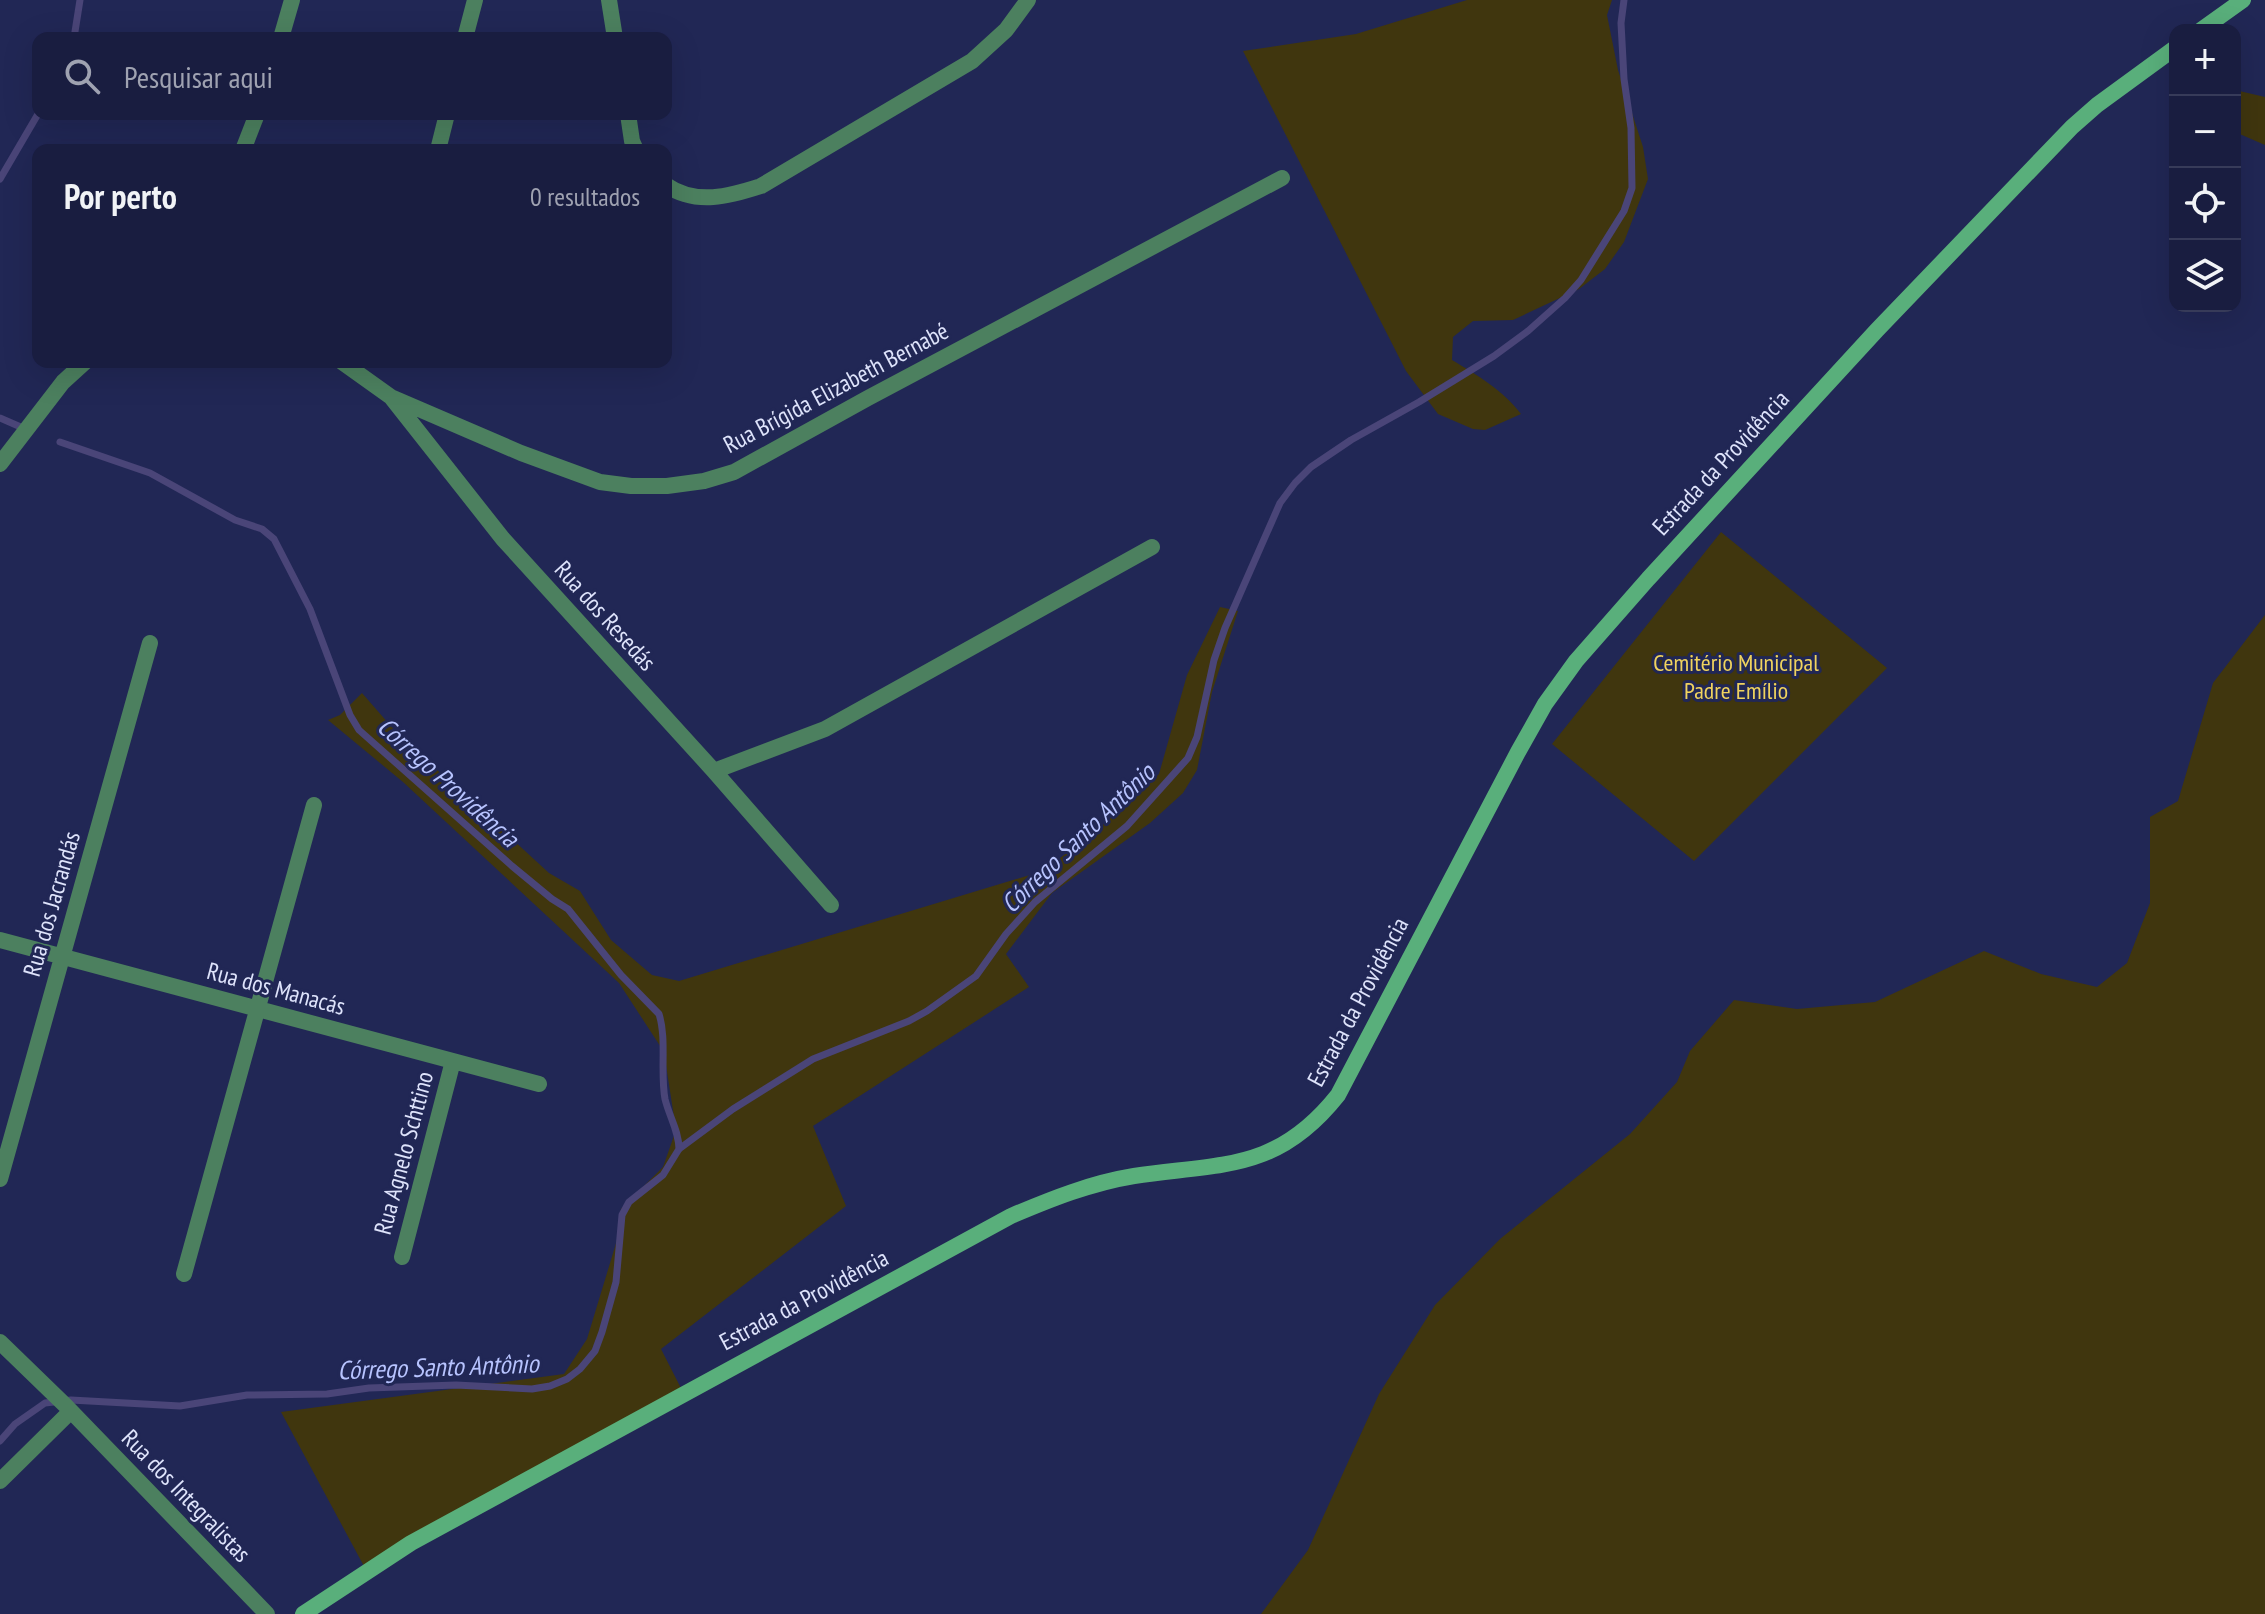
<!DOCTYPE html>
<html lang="pt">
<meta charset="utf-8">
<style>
:root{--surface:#191d40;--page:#222647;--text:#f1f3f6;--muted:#9fa2b1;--line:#373b59}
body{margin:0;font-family:"PT Sans Narrow",sans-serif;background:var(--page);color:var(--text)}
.controls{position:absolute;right:24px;top:24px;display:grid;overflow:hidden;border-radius:16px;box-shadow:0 8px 32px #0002}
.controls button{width:72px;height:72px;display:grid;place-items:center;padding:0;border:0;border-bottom:2px solid var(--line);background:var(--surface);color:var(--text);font:40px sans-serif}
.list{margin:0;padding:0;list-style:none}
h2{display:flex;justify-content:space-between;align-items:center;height:104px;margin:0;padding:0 32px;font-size:34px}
h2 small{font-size:26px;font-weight:400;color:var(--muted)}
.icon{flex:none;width:44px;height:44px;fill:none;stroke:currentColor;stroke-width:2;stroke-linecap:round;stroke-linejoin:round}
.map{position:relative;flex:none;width:2265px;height:1614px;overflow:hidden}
.search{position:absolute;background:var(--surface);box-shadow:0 8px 32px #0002;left:32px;top:32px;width:640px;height:88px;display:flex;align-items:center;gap:20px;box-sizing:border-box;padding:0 28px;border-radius:16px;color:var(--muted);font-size:30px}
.panel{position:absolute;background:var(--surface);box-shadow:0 8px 32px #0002;left:32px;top:144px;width:640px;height:224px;border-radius:16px}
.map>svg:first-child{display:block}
.green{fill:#40360e}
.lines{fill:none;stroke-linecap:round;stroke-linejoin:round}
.stream{stroke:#4a4578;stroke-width:7}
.street{stroke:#4c805f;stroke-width:16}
.secondary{stroke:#59af7b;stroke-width:16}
.labels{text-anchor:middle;stroke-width:6;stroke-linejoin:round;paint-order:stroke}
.street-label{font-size:24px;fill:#dee3fb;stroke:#212755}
.park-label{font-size:24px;fill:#f0d35e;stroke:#212755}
.water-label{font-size:26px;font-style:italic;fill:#b7c3fe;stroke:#212755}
</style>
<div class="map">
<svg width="2265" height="1614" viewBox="0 0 2265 1614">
<rect width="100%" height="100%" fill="#212755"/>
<!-- green -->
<path class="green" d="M1467,0H1612L1607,15L1618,70L1643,147L1648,179L1624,242L1605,269L1579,289L1513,320L1473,321L1453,337L1452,360C1477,375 1504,391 1521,414L1485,430L1473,429L1438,414L1406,371L1243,51L1356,34Z
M2235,90L2265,97V145L2235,132Z
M1721,532L1887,668L1694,861L1552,744Z
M1220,607L1238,611L1212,692L1197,770L1183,793L1150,823L1052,893L1006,954L1029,987L813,1126L846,1206L661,1349L685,1396L366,1570L281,1412L564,1374L587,1339L617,1240L621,1209L663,1167L676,1130L664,1052L619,983L403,782L328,720L340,715L362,693L396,732L549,873L580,891L611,940L652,975L679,981L1043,871L1098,829L1159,774L1187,675Z
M2265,615V1614H1261L1308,1550L1379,1394L1435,1305L1500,1239L1630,1134L1677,1082L1690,1051L1734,1000L1797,1009L1875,1002L1984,951L2041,974L2097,987L2127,963L2150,903V817L2178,801L2213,683Z"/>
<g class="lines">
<!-- stream -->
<path class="stream" d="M74,38L80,0
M0,179L38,114
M0,418L23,428
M60,442L150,473L235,520L262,529L274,539L310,609L350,715L359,730L512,866L552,899L568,909L621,975L659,1014C667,1039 660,1072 665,1099C669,1116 679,1131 679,1149
M0,1441L15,1424L45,1403L71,1400L180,1406L247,1395L327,1394L369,1388L456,1385L532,1389L550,1386L567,1379L580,1369L595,1351L602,1332L616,1282L622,1215L629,1202L663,1175L679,1149L733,1109L813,1059L909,1021L927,1011L976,976L1006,934L1035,902L1127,826L1188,758L1197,737L1214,660L1225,628L1280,503L1295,483L1311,467L1351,440L1419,402L1494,356L1528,331L1565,298L1581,280L1624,211L1632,188L1631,128L1624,79L1621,23L1624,0"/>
<!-- street -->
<path class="street" d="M609,0L615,38
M281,38L292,0
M465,38L475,0
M628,114L632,141L636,150
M243,150L257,114
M438,150L447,114
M666,185C696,206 730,196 761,186L972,61L1006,30L1028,0
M342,362L391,397L503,539L714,771L831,905
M391,397L521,453L600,482L631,486H667L704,481L734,472L868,398L1282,178
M0,464L63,382L85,362
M714,771L825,729L1152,547
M0,940L539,1084
M0,1179L150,643
M402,1257L453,1061
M184,1274L314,805
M0,1342L66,1406L267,1614
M0,1481L71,1411"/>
<!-- secondary -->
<path class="secondary" d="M2201,30L2243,0
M303,1614L411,1543L1011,1216C1051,1199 1091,1183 1134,1176C1222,1163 1277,1172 1338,1095L1518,752L1545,704L1576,661L1648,579L1877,330L2072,127L2097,105L2175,48"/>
</g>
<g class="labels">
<!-- street labels -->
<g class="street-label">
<text transform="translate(836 388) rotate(-28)" y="8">Rua Brígida Elizabeth Bernabé</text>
<text transform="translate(1721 463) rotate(-47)" y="8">Estrada da Providência</text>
<text transform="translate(605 616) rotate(48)" y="8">Rua dos Resedás</text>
<text transform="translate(52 904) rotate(-74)" y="8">Rua dos Jacrandás</text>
<text transform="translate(276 989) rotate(15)" y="8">Rua dos Manacás</text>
<text transform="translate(1358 1002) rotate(-62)" y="8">Estrada da Providência</text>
<text transform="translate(404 1153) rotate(-75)" y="8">Rua Agnelo Schttino</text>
<text transform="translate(804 1300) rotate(-28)" y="8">Estrada da Providência</text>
<text transform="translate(186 1496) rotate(46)" y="8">Rua dos Integralistas</text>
</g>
<!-- park labels -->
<g class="park-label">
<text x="1736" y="671">Cemitério Municipal<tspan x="1736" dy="28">Padre Emílio</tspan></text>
</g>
<!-- water labels -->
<g class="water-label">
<text transform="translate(448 782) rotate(42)" y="9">Córrego Providência</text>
<text transform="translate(1078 838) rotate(-44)" y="9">Córrego Santo Antônio</text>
<text transform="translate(438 1367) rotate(-2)" y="9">Córrego Santo Antônio</text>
</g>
</g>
</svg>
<div class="controls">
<button>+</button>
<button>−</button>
<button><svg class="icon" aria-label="locate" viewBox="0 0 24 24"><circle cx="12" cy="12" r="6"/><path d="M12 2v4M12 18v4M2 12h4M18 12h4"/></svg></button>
<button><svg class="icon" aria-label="layers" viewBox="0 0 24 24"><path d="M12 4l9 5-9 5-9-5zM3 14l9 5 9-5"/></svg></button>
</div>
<div class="search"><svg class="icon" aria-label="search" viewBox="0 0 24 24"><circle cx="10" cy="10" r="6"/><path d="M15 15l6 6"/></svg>Pesquisar aqui</div>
<section class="panel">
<h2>Por perto<small>0 resultados</small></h2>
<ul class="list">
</ul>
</section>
</div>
